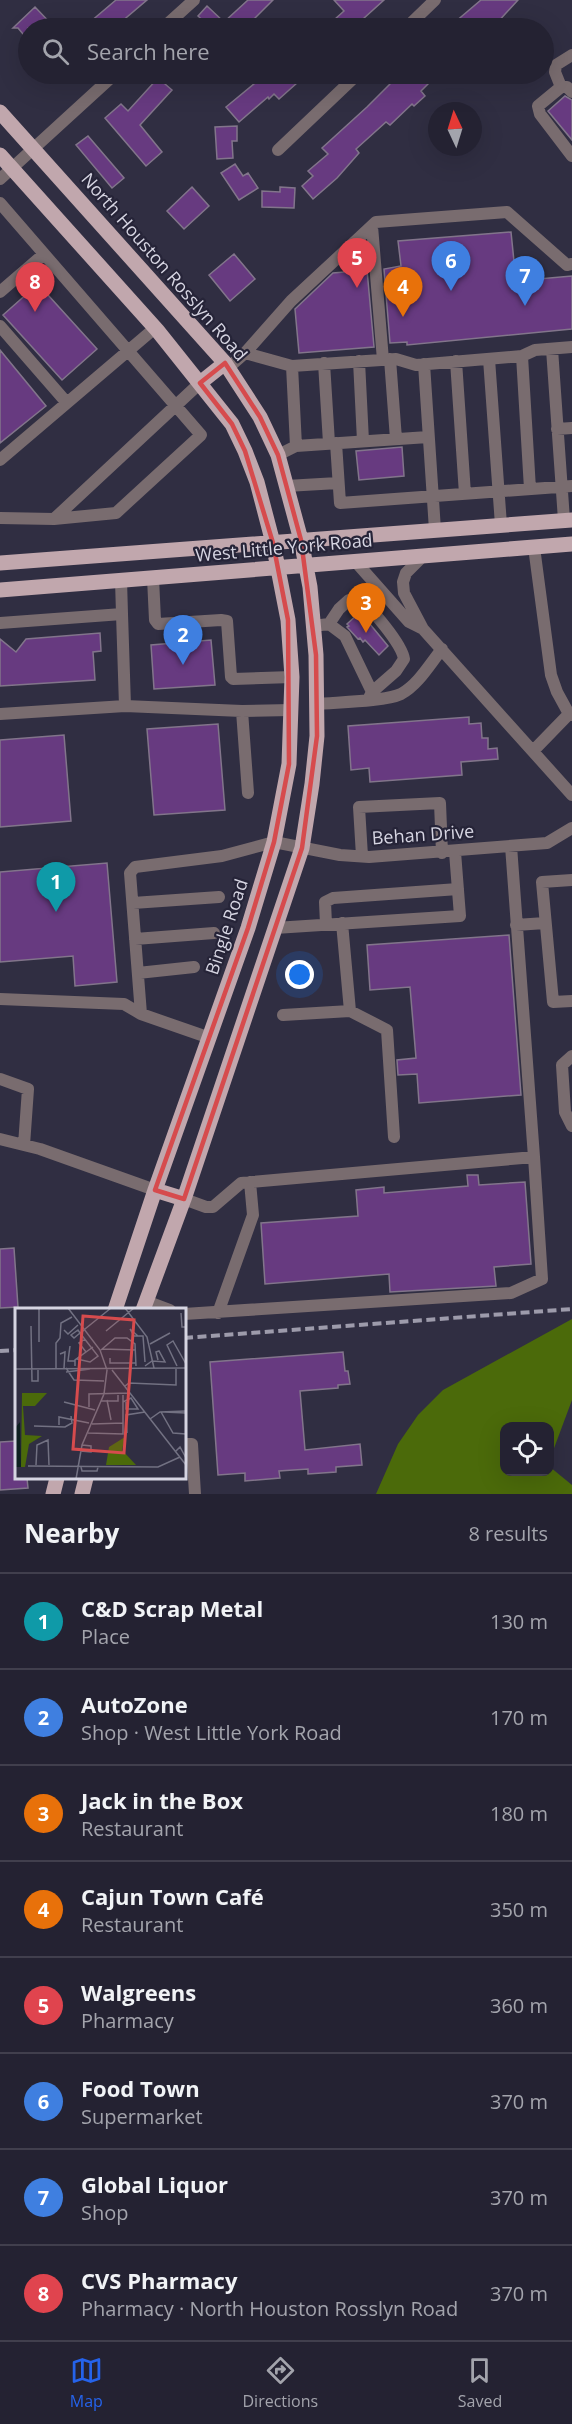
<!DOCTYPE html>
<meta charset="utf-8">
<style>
:root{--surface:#242232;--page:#2c2a3a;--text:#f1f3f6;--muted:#a3a4ac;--line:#413f4d;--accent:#2563eb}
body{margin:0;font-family:"Open Sans",sans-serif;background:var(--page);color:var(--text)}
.controls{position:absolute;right:18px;bottom:18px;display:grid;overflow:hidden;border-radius:12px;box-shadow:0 6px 24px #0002}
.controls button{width:54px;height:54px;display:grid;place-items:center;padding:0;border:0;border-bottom:2px solid var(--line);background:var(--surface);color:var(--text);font:30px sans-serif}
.compass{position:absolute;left:428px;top:102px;width:54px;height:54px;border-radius:50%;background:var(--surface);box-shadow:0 6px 24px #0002;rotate:356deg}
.you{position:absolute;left:300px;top:975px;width:21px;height:21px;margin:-15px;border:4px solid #fff;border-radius:50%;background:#1a73e8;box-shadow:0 0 0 9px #1a73e833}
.badge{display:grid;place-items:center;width:39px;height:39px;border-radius:50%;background:var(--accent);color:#fff;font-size:20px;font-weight:700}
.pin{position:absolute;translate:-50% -50px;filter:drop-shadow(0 2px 3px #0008)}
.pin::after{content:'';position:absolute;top:32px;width:21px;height:18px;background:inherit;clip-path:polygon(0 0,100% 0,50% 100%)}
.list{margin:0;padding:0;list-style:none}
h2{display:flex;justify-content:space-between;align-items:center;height:78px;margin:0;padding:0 24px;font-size:26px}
h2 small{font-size:20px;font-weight:400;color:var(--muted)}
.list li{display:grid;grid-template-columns:39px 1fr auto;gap:18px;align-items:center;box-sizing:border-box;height:96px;padding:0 24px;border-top:2px solid var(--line)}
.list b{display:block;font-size:22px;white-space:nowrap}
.list p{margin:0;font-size:20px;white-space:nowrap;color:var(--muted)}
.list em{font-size:20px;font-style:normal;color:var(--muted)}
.icon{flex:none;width:33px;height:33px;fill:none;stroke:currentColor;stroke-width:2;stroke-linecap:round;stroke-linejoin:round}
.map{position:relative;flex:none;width:572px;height:1494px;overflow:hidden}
.search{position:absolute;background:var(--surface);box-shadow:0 6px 24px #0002;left:18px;right:18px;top:18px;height:66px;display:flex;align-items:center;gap:15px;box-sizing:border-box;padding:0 21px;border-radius:33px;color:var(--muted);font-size:22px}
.sheet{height:846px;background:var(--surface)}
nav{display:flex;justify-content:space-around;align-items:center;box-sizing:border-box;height:84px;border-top:2px solid var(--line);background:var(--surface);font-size:16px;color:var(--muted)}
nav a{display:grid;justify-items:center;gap:3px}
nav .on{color:var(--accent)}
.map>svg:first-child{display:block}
.forest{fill:#4b6a0a}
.building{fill:#673a80;stroke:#82758b;stroke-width:1.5}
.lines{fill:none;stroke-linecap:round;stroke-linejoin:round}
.minor{stroke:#796c6f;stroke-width:12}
.major{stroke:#c1a7ad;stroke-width:15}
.rail{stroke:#9d9bab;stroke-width:4;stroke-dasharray:9 4.5;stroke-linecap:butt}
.marked{fill:none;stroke:#d64b4d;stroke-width:4.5;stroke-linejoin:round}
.labels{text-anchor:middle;stroke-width:4.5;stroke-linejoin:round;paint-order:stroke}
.street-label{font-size:18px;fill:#d6d5e2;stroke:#262438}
.inset-road{fill:none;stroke:#727182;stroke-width:1.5}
.view{fill:#d64b4d;fill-opacity:0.15;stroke:#d64b4d;stroke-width:3}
.inset-edge{fill:none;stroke:#d6d5e2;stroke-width:3}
</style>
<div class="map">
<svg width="572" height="1494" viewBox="0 0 572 1494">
<rect width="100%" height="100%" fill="#302e42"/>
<!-- forest -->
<path class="forest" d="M572,1319V1400L550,1459V1426H504V1472H550V1467L572,1485V1494H376L398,1444L418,1415L443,1390Z"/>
<!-- building -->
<path class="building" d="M116,0H147L114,28H83Z
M248,0H273L245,28H211L198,16L207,6L224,22Z
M334,0H384L353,28H325L344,11Z
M481,0H518L496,24L491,20L484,26L482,24L477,28H448Z
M35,7L55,28H28V40L18,28H13Z
M266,74H307L279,99L274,94L269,99L268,97L239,122L226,107Z
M400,74H403L409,80L416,74H425L431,81L421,91L425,96L414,106L412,104L390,125L386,122L356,149L359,153L337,178L313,199L302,186L313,176L308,171L328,154L322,148L367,107Z
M158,78L172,90L140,125L162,152L146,166L105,118L121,104L128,111Z
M565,96L572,100V140L548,111Z
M237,126V141H232L233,158L217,159L215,127Z
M88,136L124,178L112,188L76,145Z
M235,164L243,176L248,173L258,188L239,200L221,173Z
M192,187L209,206L184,229L167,211Z
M280,187L295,188L294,208L262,207V191L280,192Z
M511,232L516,281L572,276V329L407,345V342L390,343L384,269L401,266L398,241Z
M234,254L255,279L230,301L209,275Z
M367,270L374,347L299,353L295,309L333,273Z
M38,284L97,349L62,380L3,315Z
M0,350L46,406L0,443Z
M402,447L404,476L359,480L356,451Z
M360,612L388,646L379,655L365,640L363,642L360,638L358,639L347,627L349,626L347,624Z
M100,633L101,651L93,652L95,680L0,686V639L16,652L26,639Z
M211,640L215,685L154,689L151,645Z
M469,717V724L481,723L482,738H488V749L497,748L498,759L461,762L462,775L370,782L369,768L351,770L348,726Z
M218,724L225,810L154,815L147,729Z
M64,735L71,821L0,827V740Z
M107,863L117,982L75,986L73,956L0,962V872Z
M509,935L521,1095L419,1103L417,1074L398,1075L397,1060L416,1058L410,987L370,990L367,945Z
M467,1175H478L479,1185L525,1182L531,1264L494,1267L496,1286L390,1292L389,1274L265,1284L261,1223L358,1216L356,1190L384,1187V1193L468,1186Z
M14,1248L18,1307L0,1308V1249Z
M343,1352L345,1371H348L350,1384L338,1385V1388L300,1391L305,1450L360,1444L362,1465L336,1467V1472L308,1474V1469L279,1471L280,1478L245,1481V1473L218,1475L210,1362Z
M16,1441V1478H27L28,1488L0,1490V1442Z"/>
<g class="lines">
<!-- minor -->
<path class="minor" d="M163,28L194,0
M406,28L435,0
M561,87L555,72L556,65L572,55
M572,92L567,87H561L538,106L540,114L572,156
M278,150L358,74
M0,179L115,74
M0,203L201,435L116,513L54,519L0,518
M372,226L383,360
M0,292L44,254
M0,326L67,403
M552,349L564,520
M245,353L292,366L396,359L416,365L522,356L535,350L572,347
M522,356L530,489
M390,359L396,439
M489,359L501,525
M359,361L363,441
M456,361L465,494
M324,363L329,443
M424,364L435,530
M292,366L296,446
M228,368L245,353L291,301L376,222L507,212L567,265L572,264
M557,429L572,428
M336,443L340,503L572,486
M278,455L296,446L428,437
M0,460L155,328
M286,486L338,483
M54,519L200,383
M534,547L551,675L557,692L569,714
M422,557L406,573L403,582L404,593L423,629L572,795
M355,561L409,622L423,629
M153,578L155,620L158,624L221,620L227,621L231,677L233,679L292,677
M122,614L125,706
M0,623L122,614L121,580
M329,624L339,609L349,600C353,600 355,600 359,601C371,606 402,645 404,659L396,671L372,692
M321,625L329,624L345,636L372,692L369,698
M316,704C336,702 384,702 401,694C418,685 430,664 442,649
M242,711L248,793
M0,714L125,706L242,711L291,710
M533,751L569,714L572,715
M511,846L534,1157
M362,856L359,807L440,803L442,853
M572,880L542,882L553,1002L572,1001
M133,903L219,897
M342,923L350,1011L387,1030L394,1137
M326,924L325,902L333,898L458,889
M516,925L545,923
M275,928L460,916L455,852
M135,939L214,933
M138,973L194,967
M0,999L124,1004L141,1014L210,1038
M141,1014L130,873L135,867L222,856L274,842L340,855L369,857L547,843L572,828
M283,1015L350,1011
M572,1056L562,1065L565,1112L572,1126
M0,1079L28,1089L24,1145
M0,1139L40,1149L155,1190
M184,1199L206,1207H213L241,1183L534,1157L542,1279L511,1293L184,1314
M146,1301L170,1310
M218,1313L253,1215L250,1182
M184,1444H192L195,1494"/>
<!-- major -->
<path class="major" d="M0,112L225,363L260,417L278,455L301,540L310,587L316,655L317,736L312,784L302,848L184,1199L143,1310
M0,155L157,330L232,424L245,451L257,482L273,543L288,620L292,677L289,764L274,842L248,928L155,1190L115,1310
M200,383L225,363
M0,563L572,520
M0,590L572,544
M155,1190L184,1199
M53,1494L57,1478
M82,1494L86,1478"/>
<!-- rail -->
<path class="rail" d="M184,1338L572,1309
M0,1351L16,1350"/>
</g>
<!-- marked area -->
<path class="marked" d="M225,363L260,417L278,455L301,540L316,655L317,736L302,848L184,1199L155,1190L248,928L274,842L289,764L288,620L273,543L245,451L232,424L200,383Z"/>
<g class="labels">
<!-- street labels -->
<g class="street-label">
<text transform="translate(164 267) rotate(49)" y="6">North Houston Rosslyn Road</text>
<text transform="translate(284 548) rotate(-5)" y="6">West Little York Road</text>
<text transform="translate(423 835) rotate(-4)" y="6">Behan Drive</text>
<text transform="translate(227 927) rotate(-72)" y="6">Bingle Road</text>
</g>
</g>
<!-- overview -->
<g transform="translate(15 1308)">
<rect width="171" height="171" fill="#302e42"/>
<path d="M7,85H32L20,98H8L10,127L27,128L14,136L10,159H6ZM110,129L107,142L121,157H91L94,139Z" fill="#4b6a0a"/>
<path d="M5,114L6,159H0V120Z" fill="#0e2021"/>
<path class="inset-road" d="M53,0L85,42L92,62L89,86L67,137L61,171M110,0L132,29L139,60M166,5L167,19H171M16,18L17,73H23V62M49,22L53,26L63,17M91,23L119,0M123,28L115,21L119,28H128L130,54M70,31L64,35L71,44M24,34V0M135,36L155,25M55,38L53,53H60M87,41L121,42M86,42L100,30H112L120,36L121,58M45,46L50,44L49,60M95,50V55H121M62,51L75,54L83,48L65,25L63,22L56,27L59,30L65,25L68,23L70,21L96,0M60,58V52L78,39M130,58L137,53L150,54L144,43L141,44L143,52M162,58L152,37L158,33L171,56M41,60V35L45,30L46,15L57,9M51,60L59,72L89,73M0,61L171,60M97,62L171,157M51,64L75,61M110,78L114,75L161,77V60M108,87V115M92,92L96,112M86,93H103V87M49,94L80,102M108,94L116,90L123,101H111V94M74,99V86L115,85M146,104L158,125L171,126M149,104L171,105M135,111L145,104L171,103M44,117V109L74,115M19,118L50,119L57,115L56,108M73,125L108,126V115L77,116M112,125L111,107L130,104M65,143L76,144V138L67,137M161,143L165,139L171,150M21,157L22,137L33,132L34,157M13,158L143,159L165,149M66,159L67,163H82L83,159"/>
<path class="view" d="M68,8L119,12L109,145L58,141Z"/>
<rect width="171" height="171" class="inset-edge"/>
</g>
</svg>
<div class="controls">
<button><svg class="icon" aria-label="locate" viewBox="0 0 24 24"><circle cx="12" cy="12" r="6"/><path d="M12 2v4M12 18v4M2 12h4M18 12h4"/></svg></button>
</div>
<svg class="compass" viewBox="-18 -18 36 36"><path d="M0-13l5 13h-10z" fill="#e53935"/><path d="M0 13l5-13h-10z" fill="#a3a4ac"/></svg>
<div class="you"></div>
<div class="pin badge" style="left:56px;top:912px;background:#0f9aa8">1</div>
<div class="pin badge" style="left:183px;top:665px;background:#3f7fe0">2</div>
<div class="pin badge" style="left:366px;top:633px;background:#e8710a">3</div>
<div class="pin badge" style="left:403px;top:317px;background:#e8710a">4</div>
<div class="pin badge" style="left:357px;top:288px;background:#e0444e">5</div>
<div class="pin badge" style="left:451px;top:291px;background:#3f7fe0">6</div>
<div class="pin badge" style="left:525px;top:306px;background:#3f7fe0">7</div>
<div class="pin badge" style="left:35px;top:312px;background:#e0444e">8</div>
<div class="search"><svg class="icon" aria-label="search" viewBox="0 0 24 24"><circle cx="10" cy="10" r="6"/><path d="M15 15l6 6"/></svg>Search here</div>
</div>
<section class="sheet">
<h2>Nearby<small>8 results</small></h2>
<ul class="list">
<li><span class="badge" style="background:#0f9aa8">1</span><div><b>C&amp;D Scrap Metal</b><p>Place</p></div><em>130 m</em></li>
<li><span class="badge" style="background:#3f7fe0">2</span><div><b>AutoZone</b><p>Shop · West Little York Road</p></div><em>170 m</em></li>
<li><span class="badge" style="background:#e8710a">3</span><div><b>Jack in the Box</b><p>Restaurant</p></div><em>180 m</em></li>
<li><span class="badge" style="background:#e8710a">4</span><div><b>Cajun Town Café</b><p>Restaurant</p></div><em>350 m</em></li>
<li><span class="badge" style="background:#e0444e">5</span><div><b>Walgreens</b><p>Pharmacy</p></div><em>360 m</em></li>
<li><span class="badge" style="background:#3f7fe0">6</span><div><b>Food Town</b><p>Supermarket</p></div><em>370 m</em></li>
<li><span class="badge" style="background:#3f7fe0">7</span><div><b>Global Liquor</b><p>Shop</p></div><em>370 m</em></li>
<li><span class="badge" style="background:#e0444e">8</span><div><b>CVS Pharmacy</b><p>Pharmacy · North Houston Rosslyn Road</p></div><em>370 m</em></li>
</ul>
</section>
<nav>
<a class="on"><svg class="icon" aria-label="map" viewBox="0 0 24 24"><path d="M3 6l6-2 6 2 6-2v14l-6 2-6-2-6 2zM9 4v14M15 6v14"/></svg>Map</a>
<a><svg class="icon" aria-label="directions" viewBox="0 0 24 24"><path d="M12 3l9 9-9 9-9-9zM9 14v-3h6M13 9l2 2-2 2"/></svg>Directions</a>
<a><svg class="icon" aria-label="saved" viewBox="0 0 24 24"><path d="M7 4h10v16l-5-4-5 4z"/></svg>Saved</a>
</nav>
